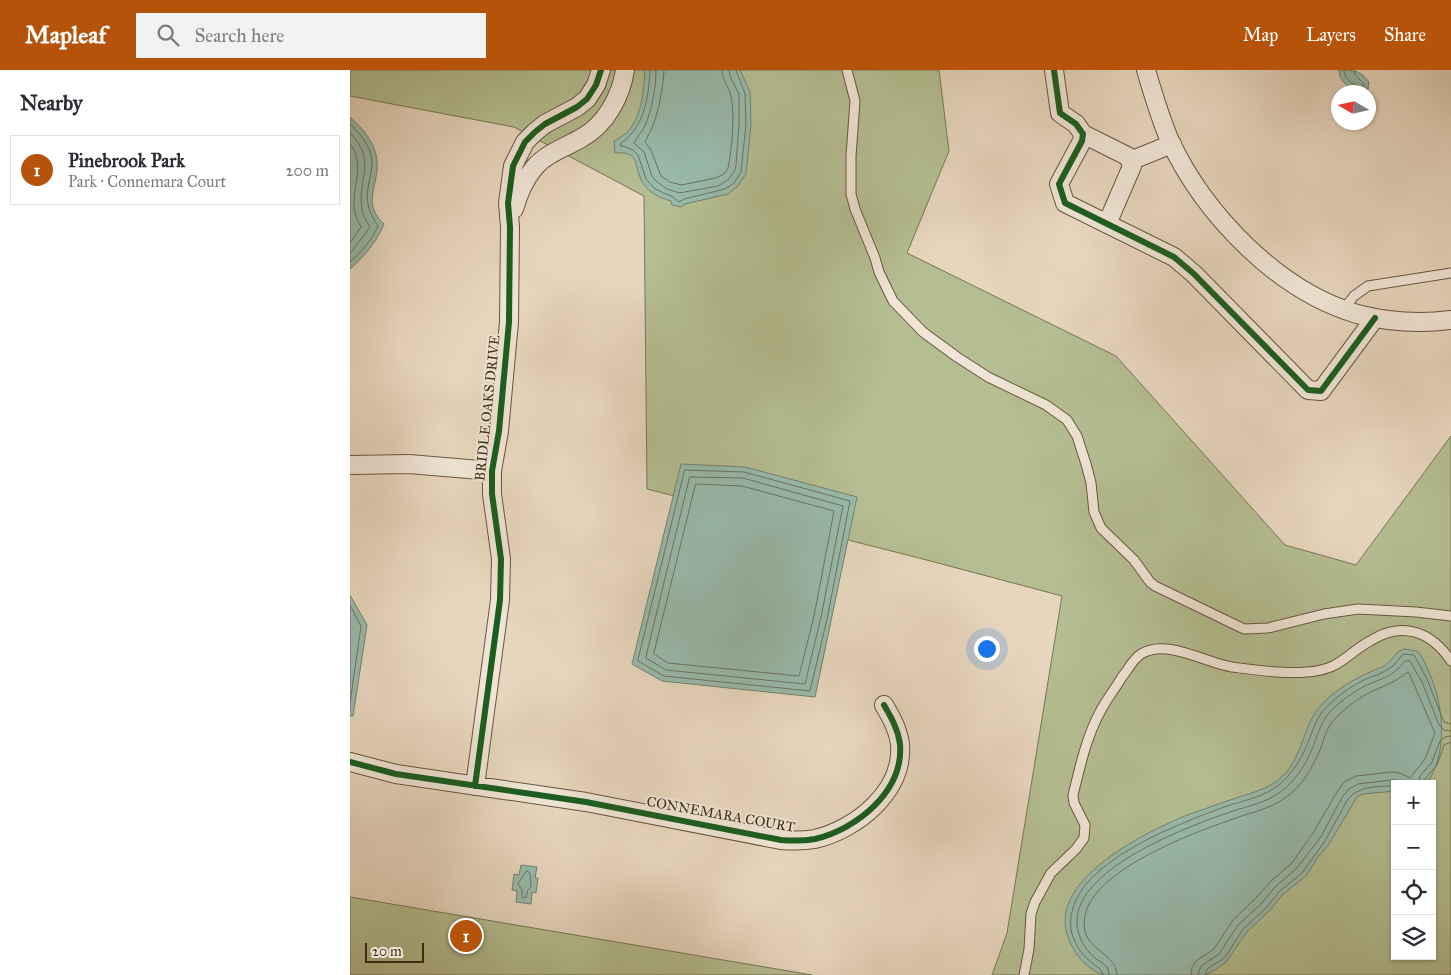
<!DOCTYPE html>
<meta charset="utf-8">
<style>
:root{--surface:#fff;--page:#f2f2f3;--text:#2b2b33;--muted:#7c7c81;--line:#e1e1e2;--accent:#b45309}
body{margin:0;font-family:"IM FELL Great Primer",serif;background:var(--page);color:var(--text)}
.controls{position:absolute;right:15px;bottom:15px;display:grid;overflow:hidden;border-radius:0px;box-shadow:0 1px 4px #0004}
.controls button{width:45px;height:45px;display:grid;place-items:center;padding:0;border:0;border-bottom:1px solid var(--line);background:var(--surface);color:var(--text);font:25px sans-serif}
.compass{position:absolute;left:981px;top:15px;width:45px;height:45px;border-radius:50%;background:var(--surface);box-shadow:0 1px 4px #0004;rotate:279deg}
.scale{position:absolute;left:15px;bottom:12px;width:59px;box-sizing:border-box;padding-left:5px;border:2px solid #3e2d14;border-top:0;font-size:14px;line-height:18px;white-space:nowrap;color:#3e2d14;-webkit-text-stroke:4px #efe4d5;paint-order:stroke}
.you{position:absolute;left:636px;top:578px;width:18px;height:18px;margin:-12px;border:4px solid #fff;border-radius:50%;background:#1a73e8;box-shadow:0 0 0 8px #1a73e833}
.badge{display:grid;place-items:center;width:32px;height:32px;border-radius:50%;background:var(--accent);color:#fff;font-size:16px;font-weight:700}
.pin{position:absolute;translate:-50% -50%;border:2px solid #fff;box-shadow:0 1px 5px #0006}
.list{margin:0;padding:0;list-style:none}
h2{display:flex;justify-content:space-between;align-items:center;height:65px;margin:0;padding:0 20px;font-size:21px}
h2 small{font-size:16px;font-weight:400;color:var(--muted)}
.list li{display:grid;grid-template-columns:32px 1fr auto;gap:15px;align-items:center;box-sizing:border-box;height:70px;margin:0 10px 10px;padding:0 10px;border:1px solid var(--line);border-radius:0px}
.list b{display:block;font-size:19px;white-space:nowrap}
.list p{margin:0;font-size:16px;white-space:nowrap;color:var(--muted)}
.list em{font-size:16px;font-style:normal;color:var(--muted)}
.icon{flex:none;width:28px;height:28px;fill:none;stroke:currentColor;stroke-width:2;stroke-linecap:round;stroke-linejoin:round}
.map{position:relative;flex:none;width:1101px;height:905px;overflow:hidden}
header{display:flex;align-items:center;gap:30px;box-sizing:border-box;height:70px;padding:0 25px;background:var(--accent);color:#fff}
header strong{font-size:24px}
nav{display:flex;gap:28px;margin-inline-start:auto;font-size:18px}
.search{width:350px;height:45px;background:var(--page);display:flex;align-items:center;gap:12px;box-sizing:border-box;padding:0 18px;border-radius:0px;color:var(--muted);font-size:19px}
main{display:flex}
aside{flex:1;background:var(--surface)}
.map>svg:first-child{display:block}
.green{fill:#b4be92;stroke:#797653;fill-rule:evenodd}
.water{fill:#98baab;stroke:#74826f}
.lines{fill:none;stroke-linecap:round;stroke-linejoin:round}
.shore{stroke:#6b7460;stroke-width:1}
.service-casing{stroke:#68573e;stroke-width:11}
.minor-casing{stroke:#68573e;stroke-width:20}
.service{stroke:#efe4d5;stroke-width:9}
.minor{stroke:#efe4d5;stroke-width:18}
.cycleway-casing{stroke:#efe4d5;stroke-width:9}
.cycleway{stroke:#1b5e20;stroke-width:6}
.labels{text-anchor:middle;stroke-width:4;stroke-linejoin:round;paint-order:stroke}
.street-label{font-size:14px;fill:#3e2d14;stroke:#efe4d5}
</style>
<header>
<strong>Mapleaf</strong>
<div class="search"><svg class="icon" aria-label="search" viewBox="0 0 24 24"><circle cx="10" cy="10" r="6"/><path d="M15 15l6 6"/></svg>Search here</div>
<nav><a>Map</a><a>Layers</a><a>Share</a></nav>
</header>
<main>
<aside>
<h2>Nearby<small></small></h2>
<ul class="list">
<li><span class="badge">1</span><div><b>Pinebrook Park</b><p>Park · Connemara Court</p></div><em>200 m</em></li>
</ul>
</aside>
<div class="map">
<svg width="1101" height="905" viewBox="0 0 1101 905">
<rect width="100%" height="100%" fill="#e7d6be"/>
<filter id="stains"><feTurbulence type="fractalNoise" baseFrequency=".004" numOctaves="4"/><feColorMatrix values="0 0 0 0 .2 0 0 0 0 .09 0 0 0 0 .02 0 0 0 .5 -.17"/></filter>
<radialGradient id="worn" r=".72"><stop offset=".6" stop-color="#630" stop-opacity="0"/><stop offset="1" stop-color="#630" stop-opacity=".3"/></radialGradient>
<!-- green -->
<path class="green" d="M0,0H589L599,81L557,183L766,286L935,475L1006,495L1101,366V905H642L657,863L712,526L569,488L297,419L294,126L164,57L0,26ZM1045,714H1082V886H1045Z
M0,827L462,905H0Z"/>
<!-- water -->
<path class="water" d="M295,0H390L400,22L401,54L396,104L387,117L378,124L335,134L331,137L322,135L321,131C310,128 299,123 293,113C283,97 291,80 265,83L264,71C269,68 276,64 280,59C292,44 294,18 295,0Z
M989,0C1003,0 1010,0 1019,12L1018,19C1007,25 996,17 990,7Z
M0,47C13,59 26,73 27,92C29,116 11,133 34,154C27,171 15,186 0,199Z
M331,394L395,397L507,427L465,627L312,611L282,594Z
M0,525L17,555L3,646H0Z
M1055,579L1066,581L1070,584C1093,623 1101,677 1077,714H1045V721L1013,724L1007,727L979,774L968,787L956,806L932,825L920,840L896,863L876,892L862,902L853,905H753C735,898 723,883 717,864C700,808 799,760 840,744C853,739 867,735 880,730C897,724 914,721 928,710C946,697 951,673 959,654C972,625 1004,608 1032,597C1042,593 1045,580 1055,579Z
M171,795L187,797L185,808H188L186,823L182,822L181,834L166,832L167,821L162,820L164,804L169,805Z"/>
<g class="lines">
<!-- shore -->
<path class="shore" d="M300,0C299,26 294,58 271,73L270,75L283,80L288,85L296,109L305,119L323,127L329,132L334,129L375,119L384,113L391,102L396,54L395,24L386,0
M306,0C306,18 302,39 295,56C292,62 287,67 284,73L294,82L302,106L306,111L317,119L329,123L368,116L379,109L385,100L386,95L389,54V24L380,6L379,0
M314,0C313,19 309,40 302,58C300,63 297,67 295,72L301,80L311,106L320,112L331,115L366,108L374,104L378,98C382,80 385,44 381,26C379,17 372,10 372,0
M994,0C994,10 1004,15 1012,18L1014,14L1005,5L1004,0
M0,54C10,64 22,77 22,93C22,99 20,106 19,112C15,131 18,141 28,156C22,170 11,182 0,192
M0,63C28,92 7,107 12,140C13,146 17,152 20,157L0,184
M0,74C17,95 0,118 5,143C6,148 9,153 11,157L0,173
M335,400L394,402L500,431L477,549L460,621L314,606L288,591Z
M340,407L393,408L493,436L471,547L455,614L316,600L296,588Z
M346,414L392,416L484,441L464,546L449,606L318,593L304,584Z
M0,535L11,556L0,633
M1068,714L1070,706L1082,692L1090,671L1095,667L1101,666
M1074,714L1075,709L1087,695L1094,675L1101,672
M177,801L180,803L181,817L178,820L176,827L174,828L172,827V820L168,814Z
M753,905C752,898 746,897 741,892C726,880 717,861 722,842C733,789 831,753 877,736C892,731 909,728 923,719C939,709 950,692 957,675C962,663 965,651 973,641C985,627 1000,617 1016,609C1024,606 1033,603 1040,598C1045,595 1049,589 1053,584L1064,585L1077,609L1094,652L1101,654
M759,905C759,895 753,894 746,889C732,877 724,860 728,842C740,793 839,756 883,741C898,736 915,733 929,723C944,713 955,696 962,679C967,667 970,654 978,644C987,634 999,625 1011,618C1028,609 1043,608 1055,591H1060L1072,612L1089,655L1094,660L1101,661
M767,905C766,879 725,881 736,842C748,798 845,762 886,748C902,742 920,739 935,728C951,717 962,699 970,680C974,670 976,658 984,650C993,640 1005,630 1017,624C1030,617 1045,613 1056,603H1059L1085,663L1075,689L1060,708L1050,703L1042,702L1006,706L994,712L987,722L963,763L942,793L920,812L906,828L883,850L864,879L846,891L842,897L841,905
M848,905L851,896L869,884L888,855L912,833L925,817L947,798L970,768L993,726L999,719L1008,714L1042,710H1048L1053,714
M855,905L857,899L873,889L878,883L893,859L917,837L929,822L952,803L975,771L998,729C1009,716 1028,716 1045,716"/>
<defs>
<path id="service" d="M497,0L505,31L501,86V124L505,139L525,188L529,202L543,231L573,262L607,287L638,307L696,335L717,350L727,366L736,394L741,413L744,442L751,458L784,490L800,512L805,516L894,559L918,558L974,544L1008,539L1066,542L1101,546
M994,239L1004,226L1018,216L1101,203
M674,905L679,879L681,844L685,832L701,803L726,779L734,768L735,755L724,733L723,725C730,697 736,668 750,642C756,630 765,619 772,607C778,600 783,589 791,584C817,568 855,593 882,597C906,600 933,604 957,602C990,600 995,585 1020,571C1052,551 1081,561 1101,591"/>
<path id="minor" d="M704,0L710,43L726,54L733,64L732,71L709,114L715,133L824,187L844,204L958,320L971,321L1025,248
M796,0C803,24 810,48 820,71C855,145 928,221 1007,244C1038,252 1070,254 1101,250
M733,64L779,87L782,96L757,154
M780,91L822,74
M164,139C168,125 174,110 184,98C196,83 217,77 233,67C256,54 271,26 275,0
M0,395L59,394L142,401
M0,692L46,704L236,732L431,770C443,771 454,771 465,769C507,759 554,721 550,674C548,659 541,647 534,635
M125,716L150,530L151,489L142,424V401L149,361L159,252L160,157L158,133L163,96L175,72L185,62L195,54L227,37L237,29L246,15L251,0"/>
</defs>
<!-- service casing -->
<use href="#service" class="service-casing"/>
<!-- minor casing -->
<use href="#minor" class="minor-casing"/>
<!-- service -->
<use href="#service" class="service"/>
<!-- minor -->
<use href="#minor" class="minor"/>
<defs>
<path id="cycleway" d="M704,0L710,43L726,54L733,64L732,71L709,114L715,133L824,187L844,204L958,320L971,321L1025,248
M0,692L46,704L236,732L431,770C443,771 454,771 465,769C507,759 554,721 550,674C548,659 541,647 534,635
M125,716L150,530L151,489L142,424V401L149,361L159,252L160,157L158,133L163,96L175,72L185,62L195,54L227,37L237,29L246,15L251,0"/>
</defs>
<!-- cycleway casing -->
<use href="#cycleway" class="cycleway-casing"/>
<!-- cycleway -->
<use href="#cycleway" class="cycleway"/>
</g>
<g class="labels">
<!-- street labels -->
<g class="street-label">
<text transform="translate(137 338) rotate(-84)" y="5">BRIDLE OAKS DRIVE</text>
<text transform="translate(371 744) rotate(10)" y="5">CONNEMARA COURT</text>
</g>
</g>
<rect width="100%" height="100%" filter="url(#stains)"/>
<rect width="100%" height="100%" fill="url(#worn)"/>
</svg>
<div class="controls">
<button>+</button>
<button>−</button>
<button><svg class="icon" aria-label="locate" viewBox="0 0 24 24"><circle cx="12" cy="12" r="6"/><path d="M12 2v4M12 18v4M2 12h4M18 12h4"/></svg></button>
<button><svg class="icon" aria-label="layers" viewBox="0 0 24 24"><path d="M12 4l9 5-9 5-9-5zM3 14l9 5 9-5"/></svg></button>
</div>
<svg class="compass" viewBox="-18 -18 36 36"><path d="M0-13l5 13h-10z" fill="#e53935"/><path d="M0 13l5-13h-10z" fill="#7c7c81"/></svg>
<div class="scale">20 m</div>
<div class="you"></div>
<div class="pin badge" style="left:116px;top:866px">1</div>
</div>
</main>
